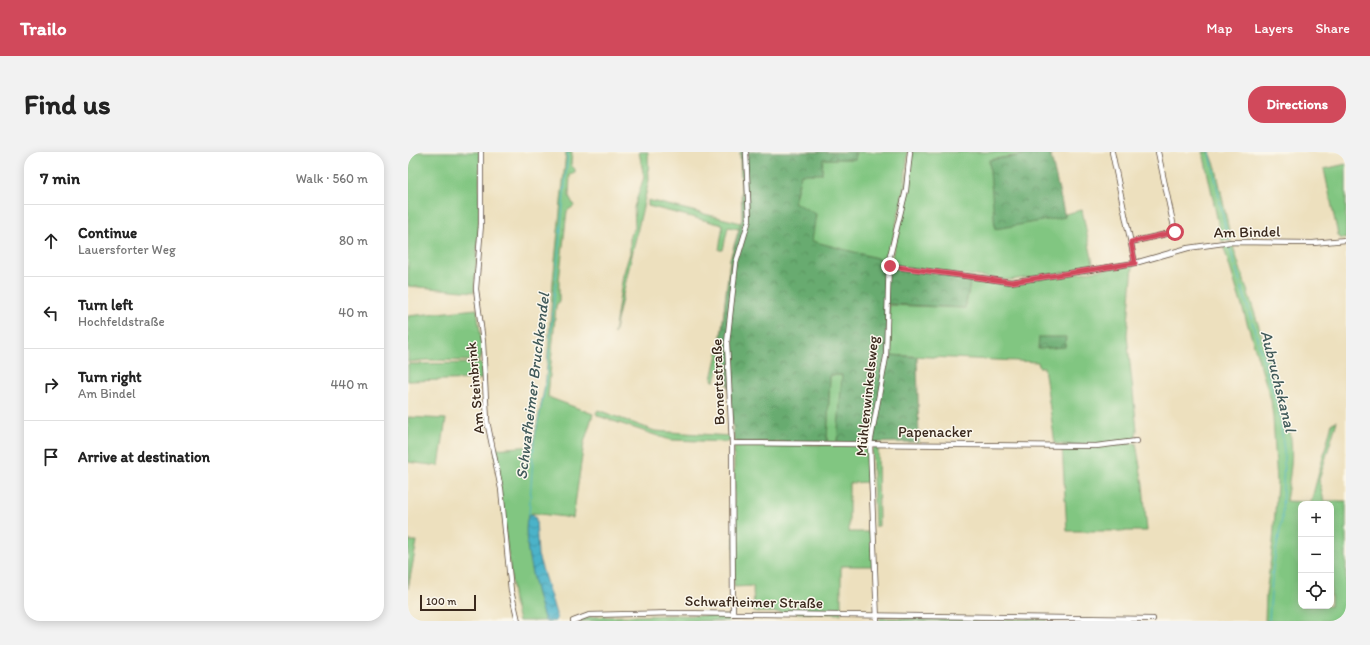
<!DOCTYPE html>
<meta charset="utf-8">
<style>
:root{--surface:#fff;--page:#f2f2f2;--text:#222;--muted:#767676;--line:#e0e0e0;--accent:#d1495b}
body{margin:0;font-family:Itim,sans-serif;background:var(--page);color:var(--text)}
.controls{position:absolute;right:12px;bottom:12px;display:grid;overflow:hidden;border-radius:8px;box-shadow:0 2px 10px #0003}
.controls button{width:36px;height:36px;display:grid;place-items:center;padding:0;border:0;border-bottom:1px solid var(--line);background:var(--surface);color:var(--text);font:20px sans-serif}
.scale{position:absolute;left:12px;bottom:10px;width:56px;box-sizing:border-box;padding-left:4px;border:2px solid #3b2a1e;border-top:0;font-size:11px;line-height:14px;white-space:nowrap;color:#3b2a1e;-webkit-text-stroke:3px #fbf7ec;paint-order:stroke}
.stop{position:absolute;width:12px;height:12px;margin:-9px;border:3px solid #d1495b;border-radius:50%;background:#fff}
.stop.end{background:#d1495b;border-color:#fff;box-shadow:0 1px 4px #0008}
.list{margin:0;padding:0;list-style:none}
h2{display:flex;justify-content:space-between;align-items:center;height:52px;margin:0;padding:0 16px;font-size:17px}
h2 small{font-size:13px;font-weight:400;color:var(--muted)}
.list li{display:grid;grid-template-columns:26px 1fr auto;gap:12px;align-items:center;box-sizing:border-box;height:72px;padding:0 16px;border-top:1px solid var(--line)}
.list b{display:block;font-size:15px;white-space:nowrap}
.list p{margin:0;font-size:13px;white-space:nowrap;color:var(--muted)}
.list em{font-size:13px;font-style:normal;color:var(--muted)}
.icon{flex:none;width:22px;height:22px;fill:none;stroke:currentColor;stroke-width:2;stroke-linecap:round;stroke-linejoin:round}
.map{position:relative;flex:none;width:938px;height:469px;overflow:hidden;border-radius:16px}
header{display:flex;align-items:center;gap:24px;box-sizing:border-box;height:56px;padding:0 20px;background:var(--accent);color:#fff}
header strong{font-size:19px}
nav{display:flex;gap:22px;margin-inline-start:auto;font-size:14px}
.intro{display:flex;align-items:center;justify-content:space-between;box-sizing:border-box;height:96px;padding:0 24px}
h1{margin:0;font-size:28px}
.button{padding:10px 18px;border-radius:16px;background:var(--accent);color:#fff;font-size:14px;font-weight:700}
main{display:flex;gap:24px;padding:0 24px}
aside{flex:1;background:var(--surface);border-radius:16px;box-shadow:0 2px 10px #0003}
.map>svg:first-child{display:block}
.green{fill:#81c681;stroke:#5e7850;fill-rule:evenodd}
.forest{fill:url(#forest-crowns);stroke:#526a46}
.water{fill:url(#water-waves);stroke:#436e74}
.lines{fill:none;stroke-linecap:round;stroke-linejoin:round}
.stream{stroke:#4bb3c9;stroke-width:1}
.street-casing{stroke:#564536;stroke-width:6}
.street{stroke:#fff;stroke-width:4.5}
.route{stroke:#d1495b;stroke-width:5}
.labels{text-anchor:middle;stroke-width:3;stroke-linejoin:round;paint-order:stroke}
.street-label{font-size:15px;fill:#3b2a1e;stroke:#fbf7ec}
.water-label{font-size:16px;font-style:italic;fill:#415a5a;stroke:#fbf7ec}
</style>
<header>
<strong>Trailo</strong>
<nav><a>Map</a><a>Layers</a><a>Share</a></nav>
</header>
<div class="intro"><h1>Find us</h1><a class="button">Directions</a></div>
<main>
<aside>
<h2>7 min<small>Walk · 560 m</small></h2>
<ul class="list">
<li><svg class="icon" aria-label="ahead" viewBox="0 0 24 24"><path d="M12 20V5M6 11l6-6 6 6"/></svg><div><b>Continue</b><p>Lauersforter Weg</p></div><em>80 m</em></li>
<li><svg class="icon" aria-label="left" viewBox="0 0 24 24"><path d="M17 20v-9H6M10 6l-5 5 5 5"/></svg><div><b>Turn left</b><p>Hochfeldstraße</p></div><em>40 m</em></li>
<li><svg class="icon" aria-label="right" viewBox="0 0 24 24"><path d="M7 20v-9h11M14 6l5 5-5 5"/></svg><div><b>Turn right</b><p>Am Bindel</p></div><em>440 m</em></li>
<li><svg class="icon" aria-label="arrive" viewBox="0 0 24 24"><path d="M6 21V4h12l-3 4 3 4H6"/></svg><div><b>Arrive at destination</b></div></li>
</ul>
</aside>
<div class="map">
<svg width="938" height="469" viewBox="0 0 938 469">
<defs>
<pattern id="forest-crowns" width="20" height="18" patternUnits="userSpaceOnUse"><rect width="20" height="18" fill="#68ab6f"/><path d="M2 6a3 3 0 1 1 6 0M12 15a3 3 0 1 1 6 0" fill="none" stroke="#578b5b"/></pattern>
<pattern id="water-waves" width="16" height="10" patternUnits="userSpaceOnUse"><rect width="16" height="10" fill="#4bb3c9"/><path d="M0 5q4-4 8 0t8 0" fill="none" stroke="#4092a3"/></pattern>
</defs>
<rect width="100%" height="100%" fill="#fbf7ec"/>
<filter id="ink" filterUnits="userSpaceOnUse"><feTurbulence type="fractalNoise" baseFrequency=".025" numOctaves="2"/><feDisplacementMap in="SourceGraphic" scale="8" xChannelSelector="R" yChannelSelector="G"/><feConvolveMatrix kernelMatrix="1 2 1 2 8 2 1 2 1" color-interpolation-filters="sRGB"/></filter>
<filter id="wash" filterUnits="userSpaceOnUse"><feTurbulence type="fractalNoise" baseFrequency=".012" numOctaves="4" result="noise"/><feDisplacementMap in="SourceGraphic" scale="16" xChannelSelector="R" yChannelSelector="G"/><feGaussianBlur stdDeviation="0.9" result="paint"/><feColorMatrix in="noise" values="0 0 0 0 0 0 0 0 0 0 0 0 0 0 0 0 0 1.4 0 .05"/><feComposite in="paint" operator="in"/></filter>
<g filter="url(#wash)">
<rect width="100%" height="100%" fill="#ede0be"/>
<!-- green -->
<path class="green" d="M0,0H72L71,72L66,140L0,134Z
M158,0H164L163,13L167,17V21L162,23L161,44L166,54L159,59L151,129V149L148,154L140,245L185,262L176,291L165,366L124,361L123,376L145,469H111L106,450L87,297L125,294L138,227L145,129Z
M231,0H240L241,28L206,182L215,123L222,101V83L227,76L226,55L236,25Z
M447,0H500L496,37L480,109L403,89L386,51L393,22L415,7H447Z
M504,0H631L581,8L657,65V62L674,58L686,116L602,128L486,114L483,109L492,70Z
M795,0H802L808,16L823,88L814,89Z
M938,12V87L932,86L930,83L916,17Z
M240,48L333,71L331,77L320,75L315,98H311L315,73L240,54Z
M824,91L862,209L878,279H882C886,304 882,323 878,349L903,350L924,271L929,269L911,328L916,349H938V469H857L858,442L865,390L869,331L865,265L863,248L815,93ZM893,352H923V454H893Z
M725,113L719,183L729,278L727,288L690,293L647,292L636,215H631L630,210L480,203L481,153L557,156L563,126L603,131Z
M69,157L75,201L71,209L20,208L0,210V164Z
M312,193L314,204L318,211L320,235L314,216L310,218L307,229H305L304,227Z
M72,211L74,213L75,227L0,229V212Z
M422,223H435L429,291L419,290Z
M190,258L247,279L322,284L323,289L319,290L262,288L190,264L188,261Z
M0,265L38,267L31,314L0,310Z
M329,291L460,294L462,330L441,331V380H464L466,414H433V462L346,460L345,434L326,435V296Z
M728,291L735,333L739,379H659L654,294Z
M467,294H470L471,374H467L464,298Z
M0,389H9L0,437Z
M269,463L320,464V469H169L180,465Z
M472,466L640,467L639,469H471Z"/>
<!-- forest -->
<path class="forest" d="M332,0H447V7H415L414,22H393L386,50L408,62L404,89L480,109L479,115L563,126L557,156L479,152L480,203L509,205L511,290L429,291L434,223H422L419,290H329L326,288L319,211L314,204L312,193L322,107L334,67Z
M636,0H642L657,65L587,77L581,8Z
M631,185H658L657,195L630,197Z"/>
<!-- water -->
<path class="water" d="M121,362L126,363L128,367L130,403L149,465L148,469H137C130,449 111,380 121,362Z"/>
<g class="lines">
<!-- stream -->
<path class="stream" d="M802,0L820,89
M821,93L827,113
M828,116L872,263L876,300L874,367L865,415L861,469
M121,364L126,288L138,231L160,0"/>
</g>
</g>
<g filter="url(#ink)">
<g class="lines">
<defs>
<path id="street" d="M73,0V72L68,137L75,190L79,269L93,337L103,439L110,469
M704,0L727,111
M723,90L767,80L750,0
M482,114L603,130L727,111L780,96L823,90L905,91L938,88
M324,291L688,294L729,289
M325,462L324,291L319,191L328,111L341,68L338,0
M165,469L181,463L268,461L745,467
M469,469L462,292L478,205L481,108L498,38L502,0"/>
</defs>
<!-- street casing -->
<use href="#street" class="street-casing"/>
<!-- street -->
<use href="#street" class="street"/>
</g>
</g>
<g class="lines" filter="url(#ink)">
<!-- route -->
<path class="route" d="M482,114L603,130L727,111L723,90L767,80"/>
</g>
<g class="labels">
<!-- street labels -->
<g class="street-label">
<text transform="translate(839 80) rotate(-1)" y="5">Am Bindel</text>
<text transform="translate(310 230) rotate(-92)" y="5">Bonertstraße</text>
<text transform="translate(67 236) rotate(-95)" y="5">Am Steinbrink</text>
<text transform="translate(459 244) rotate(-84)" y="5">Mühlenwinkelsweg</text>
<text x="527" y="285">Papenacker</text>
<text transform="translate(346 450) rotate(1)" y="5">Schwafheimer Straße</text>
</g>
<!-- water labels -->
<g class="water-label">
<text transform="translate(871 229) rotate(76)" y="6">Aubruchskanal</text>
<text transform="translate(124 234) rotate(-83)" y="6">Schwafheimer Bruchkendel</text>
</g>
</g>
</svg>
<div class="controls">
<button>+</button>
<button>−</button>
<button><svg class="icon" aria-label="locate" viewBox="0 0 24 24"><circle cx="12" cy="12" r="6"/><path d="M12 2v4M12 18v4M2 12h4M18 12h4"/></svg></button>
</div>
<div class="scale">100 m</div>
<div class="stop" style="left:767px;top:80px"></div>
<div class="stop end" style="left:482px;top:114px"></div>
</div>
</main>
